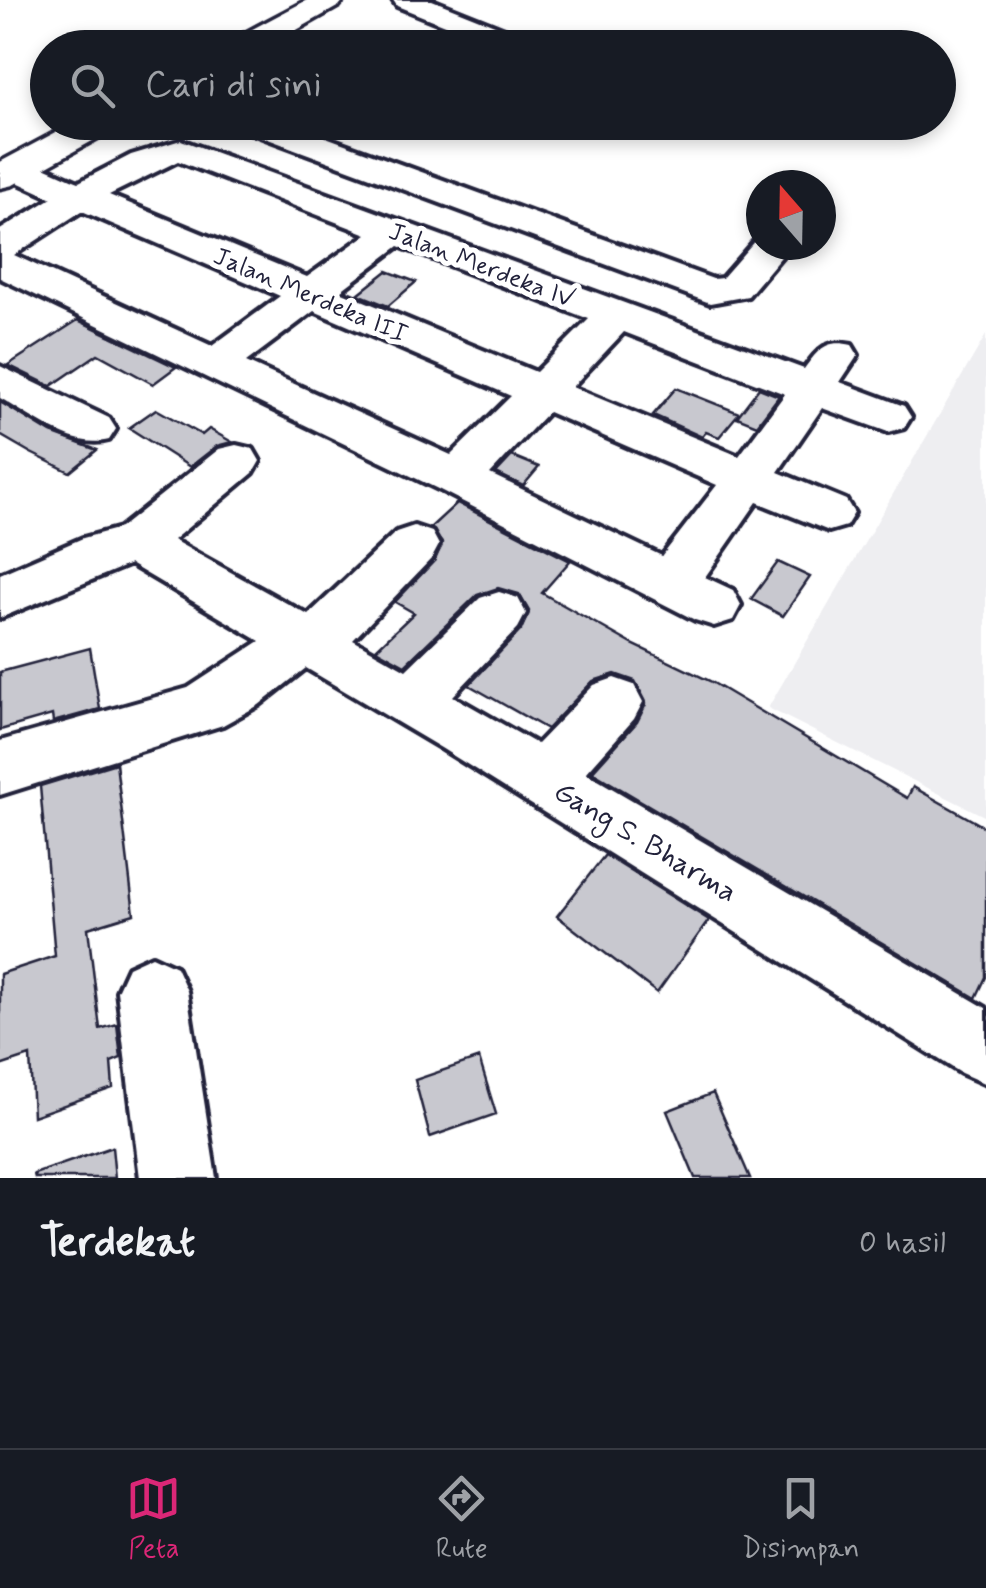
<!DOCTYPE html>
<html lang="id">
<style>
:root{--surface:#171b24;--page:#20242c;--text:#f1f3f6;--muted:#9ea1a6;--line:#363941;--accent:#db2777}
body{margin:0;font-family:Mynerve,sans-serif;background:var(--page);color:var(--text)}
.compass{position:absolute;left:746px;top:170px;width:90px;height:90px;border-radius:50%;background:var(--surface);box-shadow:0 5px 15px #0003;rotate:340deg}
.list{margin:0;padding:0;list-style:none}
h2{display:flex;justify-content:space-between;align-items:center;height:130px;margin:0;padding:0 40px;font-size:42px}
h2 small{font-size:32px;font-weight:400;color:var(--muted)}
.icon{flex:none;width:55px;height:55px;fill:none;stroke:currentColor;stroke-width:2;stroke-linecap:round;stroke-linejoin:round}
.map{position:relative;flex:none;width:986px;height:1178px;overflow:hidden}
.search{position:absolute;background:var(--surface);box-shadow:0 5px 15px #0003;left:30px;right:30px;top:30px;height:110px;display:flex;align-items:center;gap:25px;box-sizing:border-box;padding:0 35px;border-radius:55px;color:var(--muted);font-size:38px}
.sheet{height:270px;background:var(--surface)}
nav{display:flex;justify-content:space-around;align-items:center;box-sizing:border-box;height:140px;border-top:2px solid var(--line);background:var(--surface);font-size:28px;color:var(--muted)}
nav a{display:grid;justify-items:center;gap:5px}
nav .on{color:var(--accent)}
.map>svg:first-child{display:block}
.built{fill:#eeeef1}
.building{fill:#c8c8cf;stroke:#22223b;stroke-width:2.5}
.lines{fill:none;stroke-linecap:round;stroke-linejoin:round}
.minor-casing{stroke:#22223b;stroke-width:8}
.major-casing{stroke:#22223b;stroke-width:7}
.minor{fill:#fff;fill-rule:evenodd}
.major{fill:#fff;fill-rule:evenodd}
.labels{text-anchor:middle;stroke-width:10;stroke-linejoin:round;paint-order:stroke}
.far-street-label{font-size:25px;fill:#22223b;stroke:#fff}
.street-label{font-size:30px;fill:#22223b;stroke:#fff}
</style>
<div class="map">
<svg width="986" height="1178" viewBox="0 0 986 1178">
<rect width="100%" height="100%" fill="#fff"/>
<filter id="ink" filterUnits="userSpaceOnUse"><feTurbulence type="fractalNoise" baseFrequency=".01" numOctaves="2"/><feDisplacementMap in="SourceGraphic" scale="20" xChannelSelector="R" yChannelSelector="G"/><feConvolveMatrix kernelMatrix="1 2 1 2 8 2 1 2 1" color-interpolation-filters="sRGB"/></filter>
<g filter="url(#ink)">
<!-- built -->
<path class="built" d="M986,335V817L768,708Z"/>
<!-- building -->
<path class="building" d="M387,271L416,282L388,306L358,294Z
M78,320L176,367L153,384L98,354L51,386L8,365Z
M676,388L739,413L719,437L706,432L702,437L653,415Z
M759,388L779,396L757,425L737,417Z
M0,402L51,433L97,450L70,472L31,453L0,435Z
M156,409L202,435L209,429L232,442L217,446L190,467L129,428Z
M512,456L539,467L523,486L496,473Z
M457,503L570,561L542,593L632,644L710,681L907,798L913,787L986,828V977L976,998L592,772L637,722L646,704L635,681L615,674L593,681L547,729L469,685L521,630L529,611L519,594L498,588L477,595L405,665L376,649L414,613L395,602L435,560L442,543L430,528Z
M778,562L810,577L783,616L751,599Z
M90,648L100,709L53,722L52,715L0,730V672Z
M116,763L134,914L88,928L100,1029L117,1024L121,1058L111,1062L113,1088L33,1116L30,1056L0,1066V974L55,956L40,786Z
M605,855L709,920L657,993L557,916Z
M479,1058L496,1114L430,1137L415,1080Z
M713,1093L750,1178H695L667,1111Z
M112,1147L115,1178H35L34,1174Z"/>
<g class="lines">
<defs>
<path id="minor" d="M393,0H432L512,32L517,38L512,44H492L397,6Z
M237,122H285L713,279L722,278L758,237L761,245H791L748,296L710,303L241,129Z
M181,140L804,369C819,349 826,339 852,345L858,355L840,382L904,406L911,417L904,428L888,432L822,408L778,472L846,500L854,513L846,526L829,531L757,502L705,577L733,590L741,605L733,620L714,626L695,620L440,490L0,278V230L52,198L4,176L0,167L4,162C29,155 55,173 79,182L131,155ZM178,161L367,234L307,277L109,195ZM82,211L280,296L212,346L14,255ZM399,246L589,319L536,372L340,291ZM314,311L511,396L451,455L246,362ZM624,332L785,394L739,456L572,387ZM548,412L717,485L662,556L490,474Z
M0,366L109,418L116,429L109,440C73,450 32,416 0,398Z
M236,445L253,449L260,461L253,473L173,540L308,615L396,532L414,526L432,532L439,545L432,558L353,640L406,670L480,598L499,592L518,598L526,613L518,628L453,696L537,744L594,685L614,678L634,685L643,702L634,719L586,773L986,1008V1084L961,1073L441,748L306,668L259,705L223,725L0,795V741L188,688L260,641L130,564L0,618V574L83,538L120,528L219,449Z
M152,956L176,967L187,991L216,1178H140L117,991L128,967Z"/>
<path id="major" d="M307,0H344L339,6L265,48H226L230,41Z
M75,122H119L114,129L13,185L0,188V162Z"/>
</defs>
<!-- minor casing -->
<use href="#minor" class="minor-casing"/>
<!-- major casing -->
<use href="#major" class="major-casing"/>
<!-- minor -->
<use href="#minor" class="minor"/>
<!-- major -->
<use href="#major" class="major"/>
</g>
</g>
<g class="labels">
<!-- far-street labels -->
<g class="far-street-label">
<text transform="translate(482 264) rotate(21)" y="9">Jalan Merdeka IV</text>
<text transform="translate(311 294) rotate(23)" y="9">Jalan Merdeka III</text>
</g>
<!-- street labels -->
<g class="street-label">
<text transform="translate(646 841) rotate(31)" y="10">Gang S. Bharma</text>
</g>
</g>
</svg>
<svg class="compass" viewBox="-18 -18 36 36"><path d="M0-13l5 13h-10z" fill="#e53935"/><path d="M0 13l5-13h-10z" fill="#9ea1a6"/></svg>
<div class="search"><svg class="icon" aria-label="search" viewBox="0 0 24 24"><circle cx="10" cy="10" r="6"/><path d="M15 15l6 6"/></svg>Cari di sini</div>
</div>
<section class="sheet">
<h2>Terdekat<small>0 hasil</small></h2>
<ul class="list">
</ul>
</section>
<nav>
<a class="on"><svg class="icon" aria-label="map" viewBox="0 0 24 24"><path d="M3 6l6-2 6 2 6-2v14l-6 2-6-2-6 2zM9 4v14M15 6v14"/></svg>Peta</a>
<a><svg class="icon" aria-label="directions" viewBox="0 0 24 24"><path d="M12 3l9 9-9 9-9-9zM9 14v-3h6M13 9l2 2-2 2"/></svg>Rute</a>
<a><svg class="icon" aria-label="saved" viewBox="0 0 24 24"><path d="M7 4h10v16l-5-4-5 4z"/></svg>Disimpan</a>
</nav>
